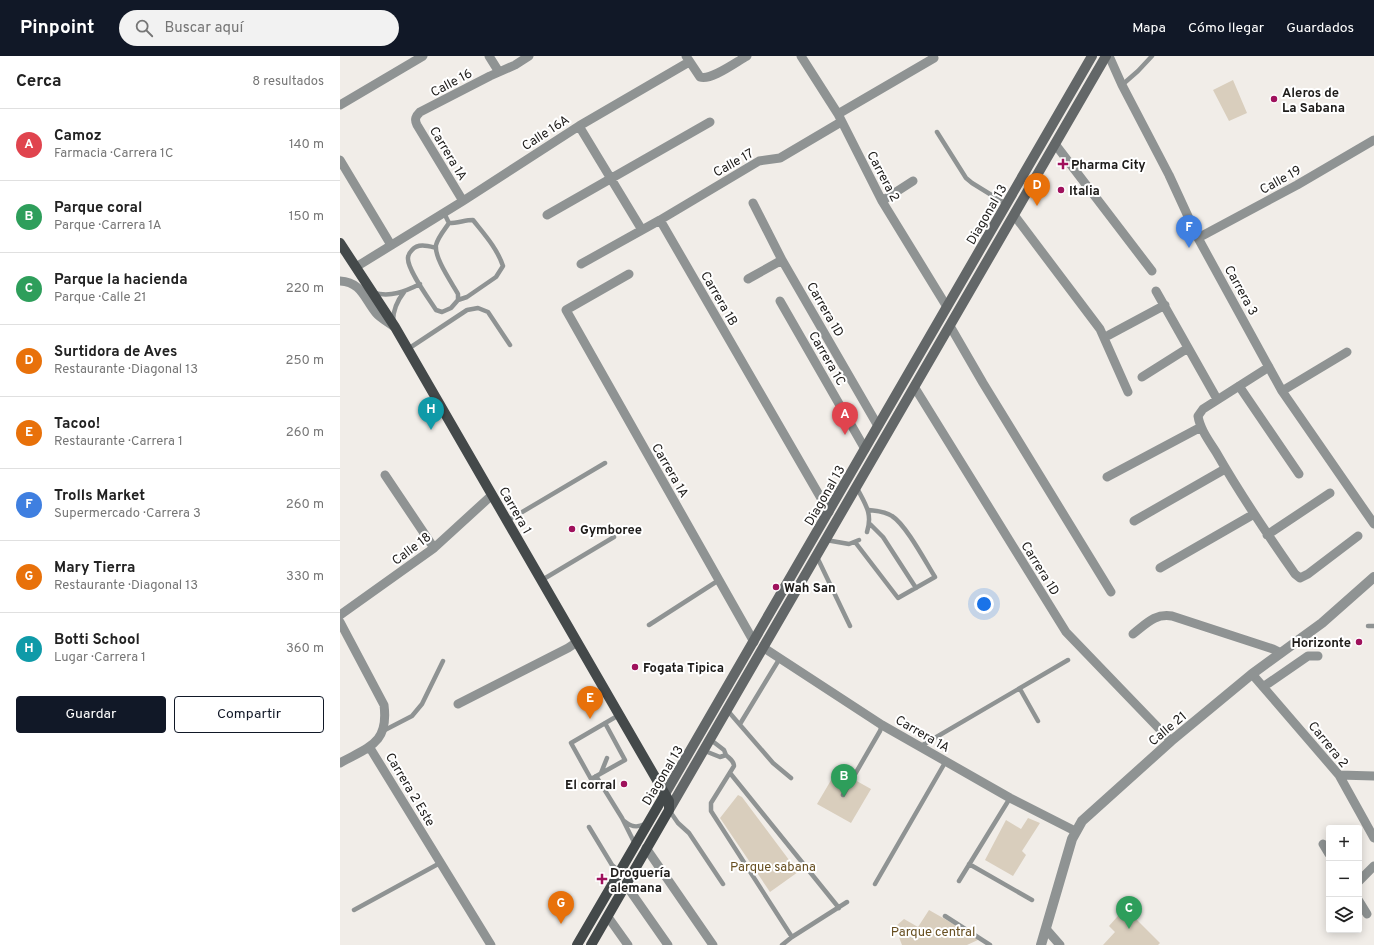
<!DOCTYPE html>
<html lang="es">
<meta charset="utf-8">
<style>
:root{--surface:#fff;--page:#f2f2f2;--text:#222;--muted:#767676;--line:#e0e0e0;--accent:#111827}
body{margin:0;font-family:Overpass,sans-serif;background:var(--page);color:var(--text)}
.controls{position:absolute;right:12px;bottom:12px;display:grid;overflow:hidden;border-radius:4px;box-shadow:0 2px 10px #0003}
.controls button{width:36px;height:36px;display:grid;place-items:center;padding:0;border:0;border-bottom:1px solid var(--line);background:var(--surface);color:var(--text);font:20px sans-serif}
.you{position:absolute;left:644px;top:548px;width:14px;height:14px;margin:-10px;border:3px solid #fff;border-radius:50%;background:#1a73e8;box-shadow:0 0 0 6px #1a73e833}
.badge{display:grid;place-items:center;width:26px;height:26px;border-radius:50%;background:var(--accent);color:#fff;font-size:13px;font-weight:700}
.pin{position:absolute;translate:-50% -33px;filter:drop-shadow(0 1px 2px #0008)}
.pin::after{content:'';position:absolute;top:21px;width:14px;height:12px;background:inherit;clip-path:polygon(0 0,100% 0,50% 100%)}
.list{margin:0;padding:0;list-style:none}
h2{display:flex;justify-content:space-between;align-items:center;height:52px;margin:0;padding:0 16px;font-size:17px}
h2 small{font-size:13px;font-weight:400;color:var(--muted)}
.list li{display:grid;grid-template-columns:26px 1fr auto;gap:12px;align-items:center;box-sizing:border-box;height:72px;padding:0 16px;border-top:1px solid var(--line)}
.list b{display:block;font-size:15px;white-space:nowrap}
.list p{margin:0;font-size:13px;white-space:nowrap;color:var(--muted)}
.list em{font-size:13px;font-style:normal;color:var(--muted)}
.actions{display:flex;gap:8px;padding:12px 16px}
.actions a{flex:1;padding:9px 0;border:1px solid var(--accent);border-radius:4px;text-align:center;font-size:14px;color:var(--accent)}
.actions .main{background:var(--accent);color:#fff}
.icon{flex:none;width:22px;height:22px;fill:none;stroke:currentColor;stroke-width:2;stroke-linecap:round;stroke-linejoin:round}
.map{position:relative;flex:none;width:1034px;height:889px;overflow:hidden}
header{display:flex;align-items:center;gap:24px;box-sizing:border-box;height:56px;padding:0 20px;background:var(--accent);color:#fff}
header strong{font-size:19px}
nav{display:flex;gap:22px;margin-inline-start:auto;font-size:14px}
.search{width:280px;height:36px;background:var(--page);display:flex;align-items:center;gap:10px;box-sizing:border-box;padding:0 14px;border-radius:22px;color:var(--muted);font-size:15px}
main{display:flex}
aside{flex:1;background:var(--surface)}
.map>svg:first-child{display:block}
.green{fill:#d9cebd}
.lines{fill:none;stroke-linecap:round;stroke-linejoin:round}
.service{stroke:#8f9393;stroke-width:4.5}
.minor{stroke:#8f9393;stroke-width:9}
.tertiary{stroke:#8f9393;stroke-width:10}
.secondary{stroke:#636768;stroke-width:10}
.primary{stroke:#44494a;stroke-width:10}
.poi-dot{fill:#9f115c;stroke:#fff;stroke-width:1.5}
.labels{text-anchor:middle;stroke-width:4;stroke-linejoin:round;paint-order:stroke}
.street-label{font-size:13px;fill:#1d1b19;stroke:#fff}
.poi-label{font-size:13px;font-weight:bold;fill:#1d1b19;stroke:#fff;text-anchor:start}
.park-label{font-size:13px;fill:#674f21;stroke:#fff}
</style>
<header>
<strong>Pinpoint</strong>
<div class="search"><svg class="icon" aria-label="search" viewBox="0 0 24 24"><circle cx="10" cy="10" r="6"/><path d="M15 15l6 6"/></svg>Buscar aquí</div>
<nav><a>Mapa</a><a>Cómo llegar</a><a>Guardados</a></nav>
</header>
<main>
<aside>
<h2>Cerca<small>8 resultados</small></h2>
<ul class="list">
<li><span class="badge" style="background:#e0444e">A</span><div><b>Camoz</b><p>Farmacia · Carrera 1C</p></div><em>140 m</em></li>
<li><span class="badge" style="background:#2e9e5b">B</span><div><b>Parque coral</b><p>Parque · Carrera 1A</p></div><em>150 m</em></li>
<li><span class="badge" style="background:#2e9e5b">C</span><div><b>Parque la hacienda</b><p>Parque · Calle 21</p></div><em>220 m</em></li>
<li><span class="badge" style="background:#e8710a">D</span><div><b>Surtidora de Aves</b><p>Restaurante · Diagonal 13</p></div><em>250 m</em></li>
<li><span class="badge" style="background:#e8710a">E</span><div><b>Tacoo!</b><p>Restaurante · Carrera 1</p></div><em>260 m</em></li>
<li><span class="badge" style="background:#3f7fe0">F</span><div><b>Trolls Market</b><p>Supermercado · Carrera 3</p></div><em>260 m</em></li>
<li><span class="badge" style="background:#e8710a">G</span><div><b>Mary Tierra</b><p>Restaurante · Diagonal 13</p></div><em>330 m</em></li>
<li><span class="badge" style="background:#0f9aa8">H</span><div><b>Botti School</b><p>Lugar · Carrera 1</p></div><em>360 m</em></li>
</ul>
<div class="actions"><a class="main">Guardar</a><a>Compartir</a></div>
</aside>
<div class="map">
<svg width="1034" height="889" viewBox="0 0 1034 889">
<rect width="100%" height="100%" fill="#f1ede8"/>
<!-- green -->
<path class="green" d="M893,24L907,57L889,65L873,34Z
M497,714L531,733L511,767L477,748Z
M398,739L402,741L458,816L430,836L380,762Z
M688,762L700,767L682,795L686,799L673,820L645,804L666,764L681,773Z
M785,852L820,887L818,889H763L775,876L769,870Z
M589,854L640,883L627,889H562L555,871L564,863L578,871Z"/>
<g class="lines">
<!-- service -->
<path class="service" d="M782,29L798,15L812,0
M597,76L626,122L632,127L666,148
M109,167C118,167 125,164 133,164C144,178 157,192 163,210L156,221L127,241L118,244
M96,192C88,190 78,187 72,194C70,196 68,198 68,202C67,213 89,243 96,254L102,256L111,252L118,244V238C112,227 94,202 96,189C98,181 105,173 109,167L104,157
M34,237C51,241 64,236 80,228
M53,265C53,253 57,245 64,236
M68,293L127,254L138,252L148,256L170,289
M517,432C525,448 533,457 527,476
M167,465L265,407
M530,468L543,481L576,532
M486,484L509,488L519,484
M515,486L558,542L595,521C585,505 566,469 552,460C545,455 537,455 529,454
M477,501L510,570
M202,524L274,481
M309,569L379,524
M1028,570H1034
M680,633L698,665
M388,655L433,707L451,722
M265,667L285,704L251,723L231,687L279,659
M400,668L440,602
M43,675L72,660L82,648L103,605
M581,690L728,604
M365,695L380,701L386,699L384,694L371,684
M386,699C390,703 394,705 394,710L371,747V755L452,881
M261,717L267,702
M390,717L499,852
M256,720L282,762L295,788
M503,739L540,675L542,669
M329,754L338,767L349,777L383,828
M284,765C291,771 297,772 305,768
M249,771L272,809L280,816
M629,808L692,844
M619,825L670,742
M535,828L606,705
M14,854L100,807
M605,860L650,889
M442,889L452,881L507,846"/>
<!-- minor -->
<path class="minor" d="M149,0L159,16
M346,0L360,21C371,25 396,6 407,0
M461,0L498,58L542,145L607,251
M769,0L782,29L829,119L858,182L942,335L1034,468
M0,49L83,0
M498,58L594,2
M239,70L302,174
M715,88L812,215
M0,104L51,189
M123,145L77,69C74,63 76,60 80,56L150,20L175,9L189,0
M542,145L573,125
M413,147L442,204L538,370
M207,159L370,66
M674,159L760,273L788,336
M320,164L489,456
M858,182L957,129L1034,84
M241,208L320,164L419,105L440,102L501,66
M16,211L123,145L239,70L349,6
M289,218L226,254L414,586
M408,223L442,204
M0,225C21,226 24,242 36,257C40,262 48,266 53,270
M816,235L877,343
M440,245L525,393
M610,270L643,327L771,536
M769,279L825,249
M929,311L863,353L858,360C860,373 869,385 876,396C900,438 927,478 955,518L960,522L968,518L1018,480
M802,321L848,292
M899,330L959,418
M575,332L726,576L831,685
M942,335L1007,296
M45,419L94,492
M767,421L861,371
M794,465L885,413
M927,479L990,437
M820,512L914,458
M0,559L94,492L152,439
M0,566L44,649C49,688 28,691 0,707
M793,578C806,568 815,557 832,560L933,593L941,597
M424,592L542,669L670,742L735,775
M912,618L999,719L1034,782
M923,631L968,600H978
M118,648L228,592L237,586
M30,692L151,889
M999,719L1034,720
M983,788L989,798
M306,792L373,889
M1019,825L1034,810
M286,829L328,889
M1019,845L1027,858
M268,861L288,889
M706,873L720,889"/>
<!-- tertiary -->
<path class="tertiary" d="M701,889L732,783L742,765L831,685L912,618L982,567L1034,521"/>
<!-- secondary -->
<path class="secondary" d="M325,738L752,0
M329,754L766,0"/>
<!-- primary -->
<path class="primary" d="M0,187L55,271L329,745V754L251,889
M237,889L325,738"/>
</g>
<!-- markers -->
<g class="poi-dot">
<circle cx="934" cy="43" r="4"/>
<path d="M721 102h4v4h4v4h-4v4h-4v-4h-4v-4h4z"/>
<circle cx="721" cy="134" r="4"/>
<circle cx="232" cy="473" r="4"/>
<circle cx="436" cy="531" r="4"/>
<circle cx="1019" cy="586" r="4"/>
<circle cx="295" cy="611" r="4"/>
<circle cx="284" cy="728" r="4"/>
<path d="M260 817h4v4h4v4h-4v4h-4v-4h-4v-4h4z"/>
</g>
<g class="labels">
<!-- street labels -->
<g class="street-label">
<text transform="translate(111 26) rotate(-28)" y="5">Calle 16</text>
<text transform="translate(205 76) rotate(-33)" y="5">Calle 16A</text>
<text transform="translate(109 97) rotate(59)" y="5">Carrera 1A</text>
<text transform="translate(393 106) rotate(-29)" y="5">Calle 17</text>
<text transform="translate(544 120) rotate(62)" y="5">Carrera 2</text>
<text transform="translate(940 123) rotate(-29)" y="5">Calle 19</text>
<text transform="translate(646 158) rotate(-60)" y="5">Diagonal 13</text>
<text transform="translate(902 234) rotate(61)" y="5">Carrera 3</text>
<text transform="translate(380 242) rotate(60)" y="5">Carrera 1B</text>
<text transform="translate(486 253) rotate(60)" y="5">Carrera 1D</text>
<text transform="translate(488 302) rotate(60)" y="5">Carrera 1C</text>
<text transform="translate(331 414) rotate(60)" y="5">Carrera 1A</text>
<text transform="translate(484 439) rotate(-60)" y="5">Diagonal 13</text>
<text transform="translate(176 454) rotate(60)" y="5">Carrera 1</text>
<text transform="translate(71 492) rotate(-37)" y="5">Calle 18</text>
<text transform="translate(701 512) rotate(58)" y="5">Carrera 1D</text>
<text transform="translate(827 672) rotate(-40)" y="5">Calle 21</text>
<text transform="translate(583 677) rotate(30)" y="5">Carrera 1A</text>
<text transform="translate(989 688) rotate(51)" y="5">Carrera 2</text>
<text transform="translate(322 719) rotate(-59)" y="5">Diagonal 13</text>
<text transform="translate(71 733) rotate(59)" y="5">Carrera 2 Este</text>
</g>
<!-- poi labels -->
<g class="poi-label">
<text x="942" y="41">Aleros de<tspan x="942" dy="15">La Sabana</tspan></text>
<text x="731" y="113">Pharma City</text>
<text x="729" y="139">Italia</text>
<text x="240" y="478">Gymboree</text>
<text x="444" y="536">Wah San</text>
<text x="1011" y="591" text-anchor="end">Horizonte</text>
<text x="303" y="616">Fogata Tipica</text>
<text x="276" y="733" text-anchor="end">El corral</text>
<text x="270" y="821">Droguería<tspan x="270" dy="15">alemana</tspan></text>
</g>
<!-- park labels -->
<g class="park-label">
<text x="433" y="815">Parque sabana</text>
<text x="593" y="880">Parque central</text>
</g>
</g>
</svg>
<div class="controls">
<button>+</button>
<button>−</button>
<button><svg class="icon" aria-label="layers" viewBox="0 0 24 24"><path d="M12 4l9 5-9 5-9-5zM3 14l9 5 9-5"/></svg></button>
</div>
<div class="you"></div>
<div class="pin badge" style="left:505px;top:379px;background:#e0444e">A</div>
<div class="pin badge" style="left:504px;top:741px;background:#2e9e5b">B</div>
<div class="pin badge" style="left:789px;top:873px;background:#2e9e5b">C</div>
<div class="pin badge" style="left:697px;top:150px;background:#e8710a">D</div>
<div class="pin badge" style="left:250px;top:663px;background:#e8710a">E</div>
<div class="pin badge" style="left:849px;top:192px;background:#3f7fe0">F</div>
<div class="pin badge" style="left:221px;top:868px;background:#e8710a">G</div>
<div class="pin badge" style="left:91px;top:374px;background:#0f9aa8">H</div>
</div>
</main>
